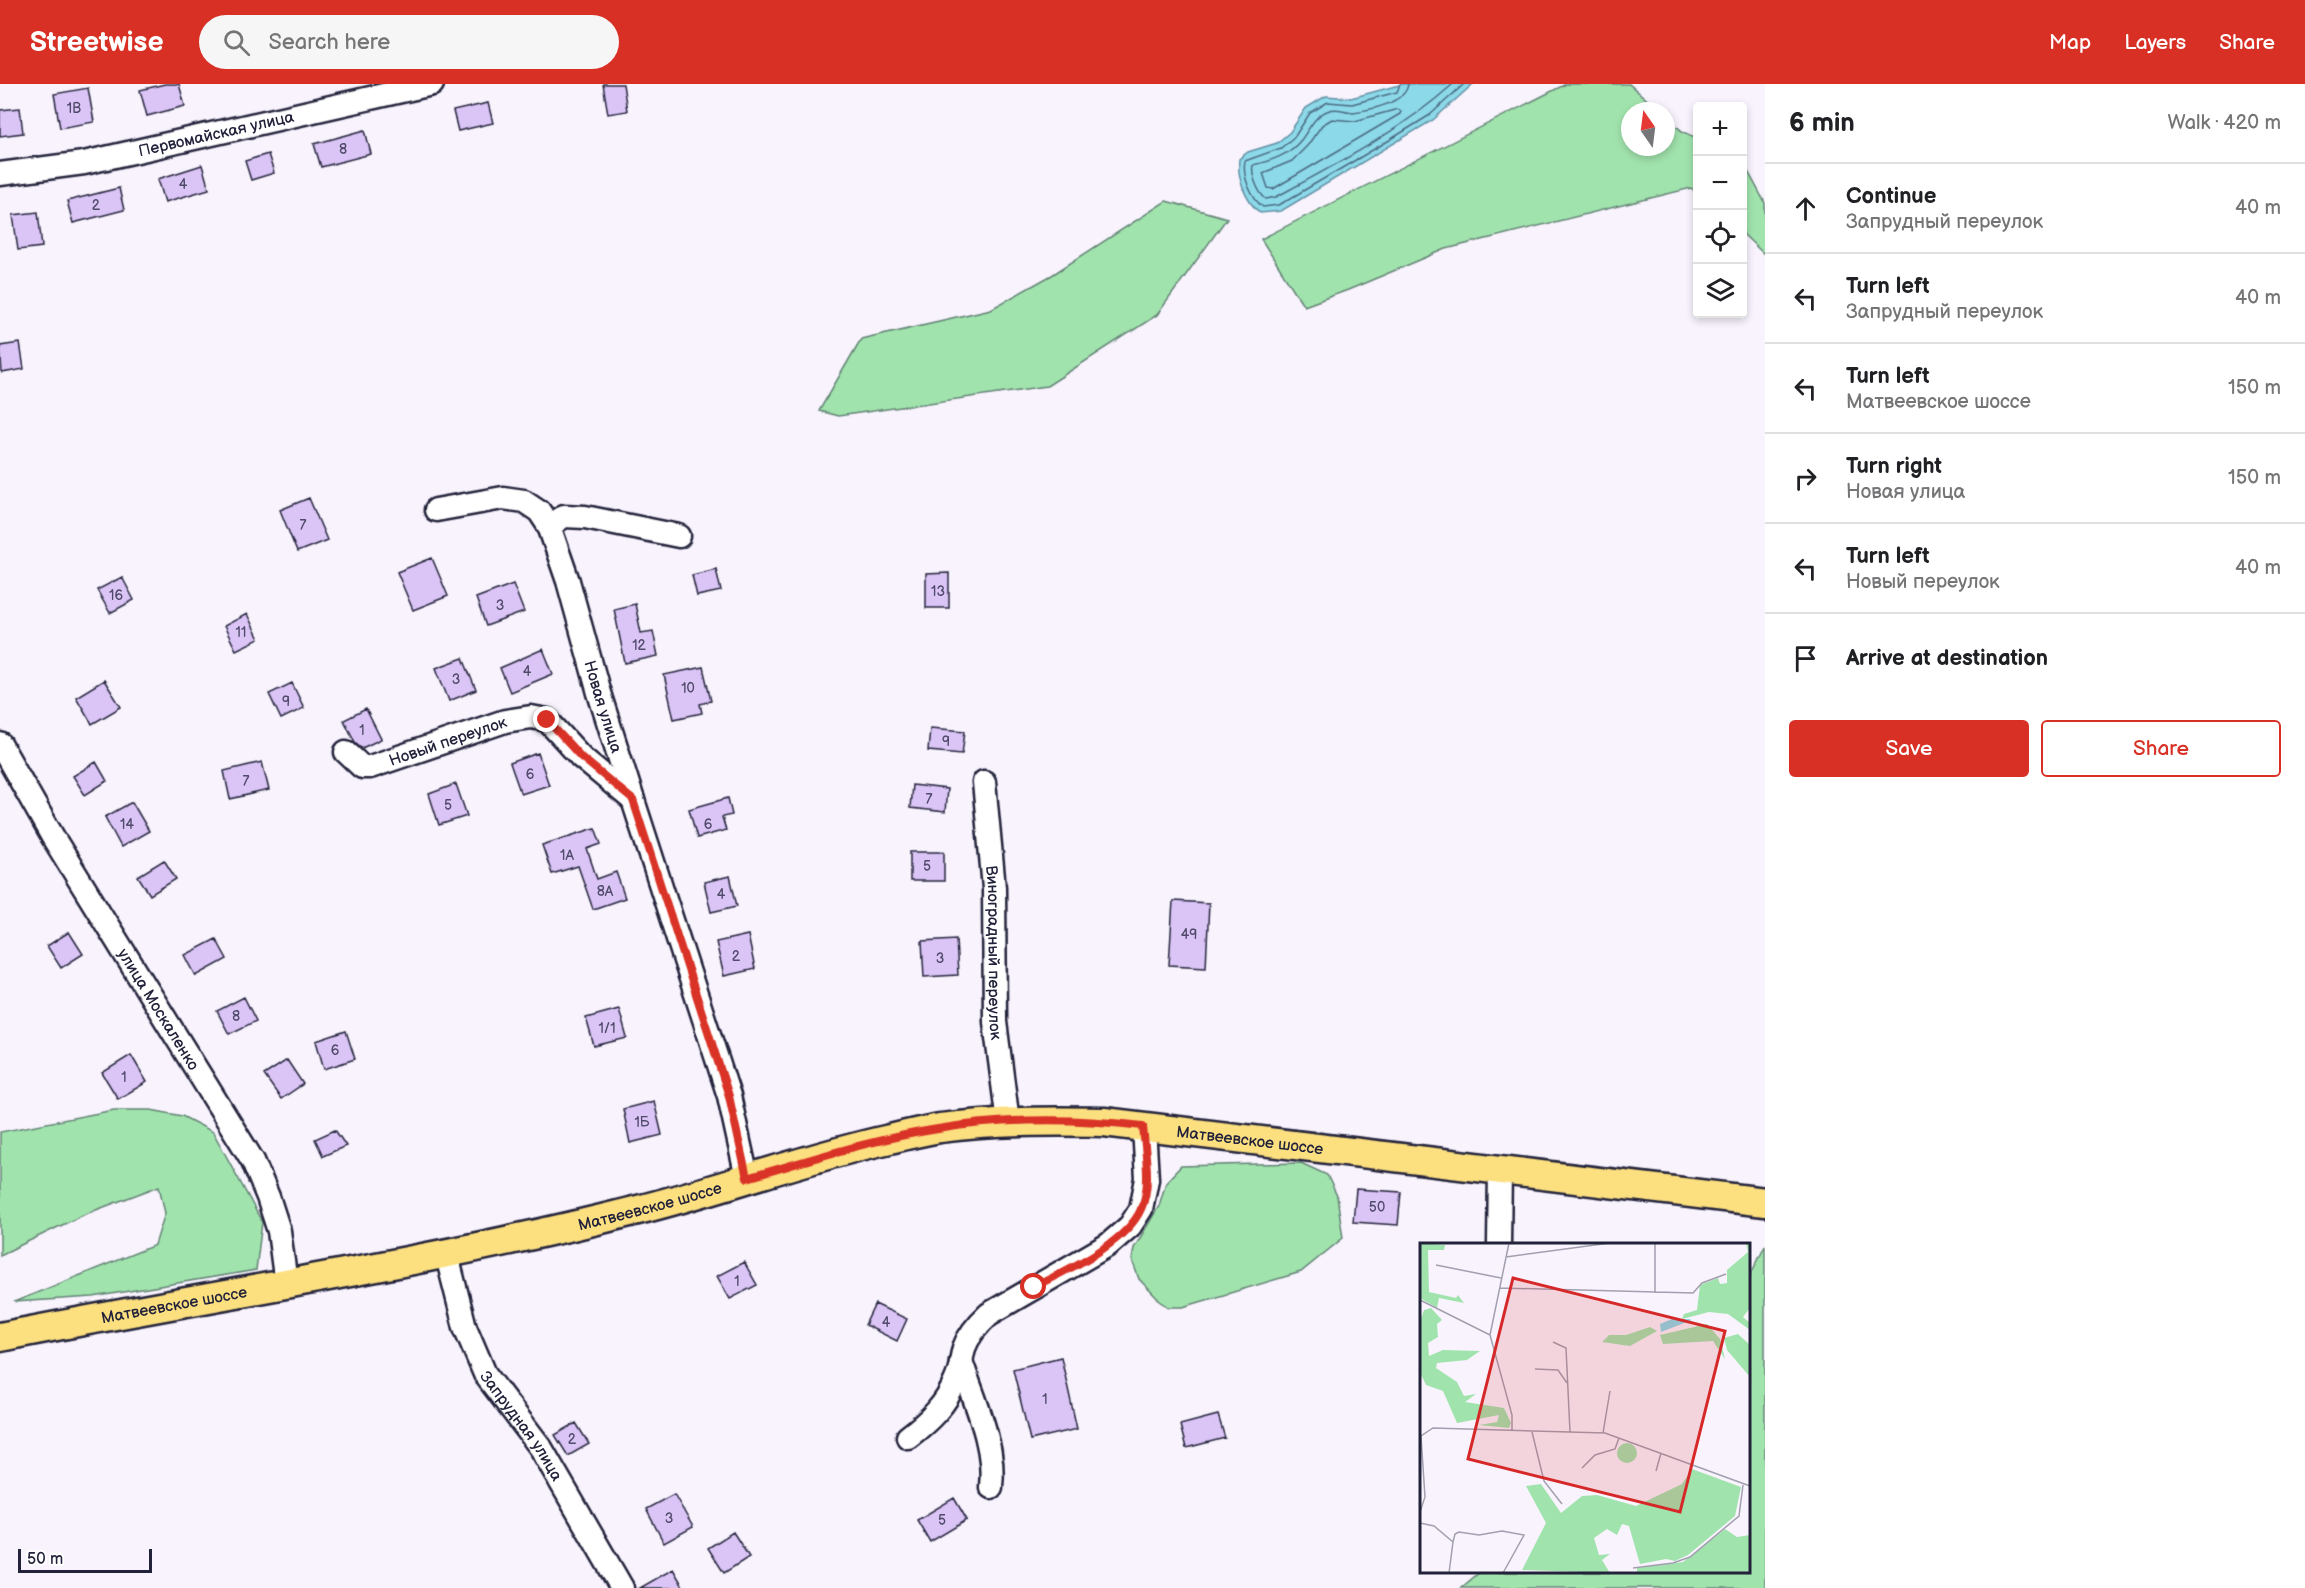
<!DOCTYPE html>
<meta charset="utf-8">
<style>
:root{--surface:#fff;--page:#f6f6f6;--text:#202124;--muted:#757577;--line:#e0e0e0;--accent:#d93025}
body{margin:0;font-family:"Balsamiq Sans",sans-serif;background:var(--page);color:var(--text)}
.controls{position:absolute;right:18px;top:18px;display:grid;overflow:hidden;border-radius:6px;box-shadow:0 3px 9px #0003}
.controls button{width:54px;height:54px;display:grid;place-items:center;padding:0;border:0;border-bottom:2px solid var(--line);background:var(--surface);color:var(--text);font:30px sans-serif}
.compass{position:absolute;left:1621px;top:18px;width:54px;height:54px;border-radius:50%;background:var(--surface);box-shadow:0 3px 9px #0003;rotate:346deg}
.scale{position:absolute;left:18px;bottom:15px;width:134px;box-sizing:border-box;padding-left:6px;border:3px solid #22223b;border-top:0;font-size:16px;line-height:21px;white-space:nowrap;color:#22223b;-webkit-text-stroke:4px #fff;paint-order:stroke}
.stop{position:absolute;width:18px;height:18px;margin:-14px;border:4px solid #d93025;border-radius:50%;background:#fff}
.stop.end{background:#d93025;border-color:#fff;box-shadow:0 2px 6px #0008}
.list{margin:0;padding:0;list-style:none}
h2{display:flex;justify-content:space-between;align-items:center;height:78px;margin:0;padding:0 24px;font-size:26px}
h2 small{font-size:20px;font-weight:400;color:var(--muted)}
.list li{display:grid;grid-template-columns:39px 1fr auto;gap:18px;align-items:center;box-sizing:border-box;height:90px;padding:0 24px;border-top:2px solid var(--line)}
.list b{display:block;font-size:22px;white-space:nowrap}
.list p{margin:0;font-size:20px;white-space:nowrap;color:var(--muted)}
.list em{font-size:20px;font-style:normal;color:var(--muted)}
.actions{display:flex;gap:12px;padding:18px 24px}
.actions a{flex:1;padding:14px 0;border:2px solid var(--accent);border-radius:6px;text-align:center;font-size:21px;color:var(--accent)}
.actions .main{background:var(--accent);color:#fff}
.icon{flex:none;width:33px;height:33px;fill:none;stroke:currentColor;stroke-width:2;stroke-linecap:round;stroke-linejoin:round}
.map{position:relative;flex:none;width:1765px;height:1504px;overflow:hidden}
header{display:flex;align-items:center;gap:36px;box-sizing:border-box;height:84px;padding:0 30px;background:var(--accent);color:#fff}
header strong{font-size:28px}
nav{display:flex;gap:33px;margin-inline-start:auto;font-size:21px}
.search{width:420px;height:54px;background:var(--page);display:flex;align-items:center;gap:15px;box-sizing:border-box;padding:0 21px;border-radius:33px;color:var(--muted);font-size:22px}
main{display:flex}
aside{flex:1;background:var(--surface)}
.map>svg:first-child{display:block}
.green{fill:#a1e3ad;stroke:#628274;stroke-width:1.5}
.water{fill:#8cd9ea;stroke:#6290a4;stroke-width:1.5}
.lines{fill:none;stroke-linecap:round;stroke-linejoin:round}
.shore{stroke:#4c6b81;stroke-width:1.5}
.building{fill:#dbc5f6;stroke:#22223b;stroke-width:1.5}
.minor-casing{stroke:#22223b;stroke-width:27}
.major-casing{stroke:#22223b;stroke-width:33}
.minor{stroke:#fff;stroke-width:22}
.major{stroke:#fce080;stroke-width:28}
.route{stroke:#d93025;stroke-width:8}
.labels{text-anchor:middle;stroke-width:4.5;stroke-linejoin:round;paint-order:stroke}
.number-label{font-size:14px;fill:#504b6a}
.street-label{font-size:16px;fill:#22223b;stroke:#fff}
.inset-road{fill:none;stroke:#a29faf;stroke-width:1.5}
.view{fill:#d62828;fill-opacity:0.15;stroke:#d62828;stroke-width:3}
.inset-edge{fill:none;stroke:#22223b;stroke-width:3}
</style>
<header>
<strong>Streetwise</strong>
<div class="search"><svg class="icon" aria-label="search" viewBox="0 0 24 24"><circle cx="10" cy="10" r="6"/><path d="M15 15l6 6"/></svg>Search here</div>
<nav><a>Map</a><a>Layers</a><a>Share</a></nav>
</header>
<main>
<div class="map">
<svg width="1765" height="1504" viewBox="0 0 1765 1504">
<rect width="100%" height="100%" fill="#f8f3fd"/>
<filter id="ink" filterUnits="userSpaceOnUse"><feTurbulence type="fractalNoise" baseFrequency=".0167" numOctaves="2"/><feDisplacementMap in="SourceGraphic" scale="12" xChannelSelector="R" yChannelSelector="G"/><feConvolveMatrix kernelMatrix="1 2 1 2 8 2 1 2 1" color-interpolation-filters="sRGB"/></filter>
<g filter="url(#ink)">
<!-- green -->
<path class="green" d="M1566,0H1629L1660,27H1630V63H1666V33L1682,47L1697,54V109L1691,104L1446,165L1348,206L1304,222L1261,155Z
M1743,78L1765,119V171L1743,150Z
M1166,117L1227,134L1157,231L1047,302L838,332L819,327L861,255L991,225L1052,191Z
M114,1026H151L182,1032L213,1048L262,1138L256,1186L93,1213L14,1218L155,1161L165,1129L159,1102L83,1131L0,1171V1048Z
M1301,1079L1327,1091L1337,1112L1343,1154L1301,1188L1183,1223H1169L1160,1217L1139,1195L1132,1176L1134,1164L1159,1122L1166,1098L1181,1082Z
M1765,1161V1504H1461L1480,1488H1748L1749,1194Z"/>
<!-- water -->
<path class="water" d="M1403,0H1473L1433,36L1281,127L1260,129C1245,116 1237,95 1239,75L1248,68L1277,59L1290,48L1306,24L1326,12L1351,14Z"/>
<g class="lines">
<!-- shore -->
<path class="shore" d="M1400,0L1397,8L1352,20L1328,18L1310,29L1295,52L1281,64L1245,77C1242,92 1251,114 1263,123L1279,121L1388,57L1430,31L1464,0
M1408,0C1406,19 1370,26 1353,28C1346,28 1337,23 1330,26C1315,30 1310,44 1301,56C1289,71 1271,77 1253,81C1251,91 1258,109 1266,115L1276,113C1337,80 1401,47 1453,0
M1398,25L1401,27L1400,30L1273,105L1268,104L1263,89L1292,77L1307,62L1322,41L1332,35L1355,37Z"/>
</g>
<!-- building -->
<path class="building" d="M165,0H179L185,22L147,32L140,6Z
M603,0H623L627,27L608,30Z
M88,4L94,38L60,44L54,10Z
M488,19L493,39L458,47L453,27Z
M20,24L23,49L0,52V26Z
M365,46L371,70L321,83L314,60Z
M268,70L274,89L251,96L245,77Z
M202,81L209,105L165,118L158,95Z
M119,104L124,126L73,139L67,117Z
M38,128L42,163L18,166L13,131Z
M20,259L24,285L2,289L0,262Z
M309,414L327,456L297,468L280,426Z
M432,474L448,512L413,526L397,488Z
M716,485L721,507L697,512L692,491Z
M949,489V524H926V490Z
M122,493L134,516L110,529L97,506Z
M513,500L524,528L486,542L476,514Z
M635,520L641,549L653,547L658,572L625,579L614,525Z
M247,530L259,555L236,566L224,542Z
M543,565L553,590L510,608L500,584Z
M463,574L476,606L449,617L436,584Z
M703,583L711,617L700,620L702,629L674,635L664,591Z
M104,596L121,623L92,640L76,613Z
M292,599L304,624L281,635L269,610Z
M366,625L381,655L362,664L355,658L344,636Z
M930,644L965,647L962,670L928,667Z
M538,669L549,701L521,710L510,679Z
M96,678L107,697L85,711L73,692Z
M262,678L269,706L230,715L224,687Z
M456,700L467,732L439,741L429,710Z
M912,701L947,705L945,728L910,724Z
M728,714L732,731L722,733L726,746L697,754L689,725Z
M132,718L149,747L121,763L105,733Z
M595,744L601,760L587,765L597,795L616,788L625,814L593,825L578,782L552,790L542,761Z
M910,768H944V797H910Z
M164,776L176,795L150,811L138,792Z
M730,792L737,822L711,828L704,798Z
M1173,817L1209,819L1206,883L1169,881Z
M69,848L83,870L61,884L47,862Z
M748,851L755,885L724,892L716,858Z
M216,855L227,875L196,892L185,871Z
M956,855L958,891L924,893L922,857Z
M244,913L256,937L229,950L217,927Z
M619,925L627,954L594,962L586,934Z
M346,947L355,975L324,985L316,957Z
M131,971L147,998L118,1015L102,989Z
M287,976L303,1000L281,1015L264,991Z
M654,1017L662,1051L630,1059L623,1025Z
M335,1046L346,1062L323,1072L315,1055Z
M1356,1105L1401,1108L1398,1141L1353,1138Z
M744,1178L757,1201L730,1215L717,1192Z
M875,1220L907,1235L897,1257L865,1241Z
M1061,1273L1077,1345L1030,1356L1013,1285Z
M1218,1331L1225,1354L1186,1364L1180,1341Z
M576,1339L589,1360L568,1372L555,1351Z
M674,1410L693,1443L664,1459L646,1425Z
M954,1414L967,1436L930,1458L917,1436Z
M733,1448L749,1473L724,1489L708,1464Z
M673,1485L684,1504H640Z"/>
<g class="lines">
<defs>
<g id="minor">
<path id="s1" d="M0,90L84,79L432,0"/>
<path id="s2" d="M436,426L503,414L524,417L539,427L549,442L568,497L599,609L633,716L729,1012L747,1094"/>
<path d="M549,442L564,432L585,433L679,452"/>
<path id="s3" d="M0,660L54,755L253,1077L268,1113L279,1147L286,1200"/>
<path id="s4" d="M346,668L362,683H370L505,637L531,633L547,636L581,673L633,716"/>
<path id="s5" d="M984,698L994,804L995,938L1008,1038"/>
<path d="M1499,1160L1500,1086"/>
<path id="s6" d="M446,1168L465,1243L485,1290L541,1364L622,1504"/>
<path d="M961,1277C974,1317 996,1361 991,1403"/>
<path d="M908,1353C929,1337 946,1321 956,1296C961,1286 961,1274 964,1264C969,1250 978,1240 989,1230L1108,1161L1130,1142L1141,1125L1147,1095L1144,1043"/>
</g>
<g id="major">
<path id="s7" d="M0,1253C211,1211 425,1180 634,1127C720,1106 803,1074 890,1055C906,1051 923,1047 940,1044C995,1037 1049,1037 1104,1038L1765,1118"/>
</g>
</defs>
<!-- minor casing -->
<use href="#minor" class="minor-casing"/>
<!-- major casing -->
<use href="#major" class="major-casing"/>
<!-- minor -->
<use href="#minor" class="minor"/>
<!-- major -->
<use href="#major" class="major"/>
</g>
</g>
<g class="lines" filter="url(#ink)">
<!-- route -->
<path class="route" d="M547,636L581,673L633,716L729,1012L747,1094C810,1076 873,1055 938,1045C1005,1034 1076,1034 1143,1042C1145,1069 1152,1101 1141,1125C1126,1160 1066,1186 1034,1203"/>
</g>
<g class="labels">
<!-- number labels -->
<g class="number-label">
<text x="74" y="29">1В</text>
<text x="343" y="70">8</text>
<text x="183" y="105">4</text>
<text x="96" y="126">2</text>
<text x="303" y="446">7</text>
<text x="938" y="512">13</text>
<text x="116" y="516">16</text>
<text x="500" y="526">3</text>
<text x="241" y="553">11</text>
<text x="639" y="566">12</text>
<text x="527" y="592">4</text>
<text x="456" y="600">3</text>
<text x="688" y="609">10</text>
<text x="286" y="622">9</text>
<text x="362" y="651">1</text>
<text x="946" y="662">9</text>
<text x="530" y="695">6</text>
<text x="246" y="702">7</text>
<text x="929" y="720">7</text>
<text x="448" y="726">5</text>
<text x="127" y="745">14</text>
<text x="708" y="745">6</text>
<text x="567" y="776">1А</text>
<text x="927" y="787">5</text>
<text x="605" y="812">8А</text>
<text x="721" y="815">4</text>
<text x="1189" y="855">49</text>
<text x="736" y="877">2</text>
<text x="940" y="879">3</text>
<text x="236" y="937">8</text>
<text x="607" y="949">1/1</text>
<text x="335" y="971">6</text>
<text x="124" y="998">1</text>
<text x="642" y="1043">1Б</text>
<text x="1377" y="1128">50</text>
<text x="737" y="1202">1</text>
<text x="886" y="1243">4</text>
<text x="1045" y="1320">1</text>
<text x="572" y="1360">2</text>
<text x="669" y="1439">3</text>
<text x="942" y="1441">5</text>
</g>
<!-- street labels -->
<g class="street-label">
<text dy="6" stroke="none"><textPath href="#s1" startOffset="220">Первомайская улица</textPath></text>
<text dy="6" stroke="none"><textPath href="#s2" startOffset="314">Новая улица</textPath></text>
<text dy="6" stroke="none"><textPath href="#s4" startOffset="112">Новый переулок</textPath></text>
<text dy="6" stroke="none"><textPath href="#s5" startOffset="171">Виноградный переулок</textPath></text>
<text dy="6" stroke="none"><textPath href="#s3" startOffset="309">улица Москаленко</textPath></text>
<text dy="6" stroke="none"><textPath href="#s7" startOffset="1275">Матвеевское шоссе</textPath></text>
<text dy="6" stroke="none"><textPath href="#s7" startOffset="663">Матвеевское шоссе</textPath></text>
<text dy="6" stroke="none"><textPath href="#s7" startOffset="177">Матвеевское шоссе</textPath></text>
<text dy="6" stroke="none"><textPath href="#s6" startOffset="192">Запрудная улица</textPath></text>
</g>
</g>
<!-- overview -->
<g transform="translate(1420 1159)">
<rect width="330" height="330" fill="#f8f3fd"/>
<path d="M0,0L25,2L24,7H8L9,49L36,55L38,52L44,60L19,55L17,65L0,55ZM326,0H330V65L323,74L330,80V87L308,71L289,69L262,76L264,71L277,67L280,42L298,35L300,41L307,40V27L328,9ZM11,65L22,77L17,81L18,94L8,100L9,113L23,107L60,108L47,117L17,120L16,125L37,139L44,153L56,151L45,159L84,165L91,180L89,185L59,182L77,179L79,172L37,180L23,148L6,142L0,129V79L4,67ZM287,81L300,96L305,116L293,98L243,101L240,92ZM230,84L237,88L210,103L182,99L189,92H206ZM318,91L330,102V134L307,107L304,95ZM197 210a10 10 0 1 1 20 0a10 10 0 1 1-20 0ZM272,226L321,244L315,273L268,312L255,318L246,316L220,321L209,283L202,281L197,292L187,286L174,295L179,312L190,311L182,317L190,330L102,327L126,280L106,243L121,241L141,270L162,253L177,252L216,263L262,241ZM305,286L317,294L330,292V330H217V325L263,319Z" fill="#a1e3ad"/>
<path d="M252,76H269L272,77L241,89L240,81Z" fill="#8cd9ea"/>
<path class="inset-road" d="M89,0L70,92L92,172V187M235,0V50M86,14L190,0M16,22L81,35M80,45L273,50L282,40L306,31M0,57L70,92M133,99L146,105L150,189M115,126L138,127L147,140M112,189L124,238L142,261M183,190L190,148M162,225L175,212L195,206L199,195M236,228L241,210M0,269L5,254L1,193L13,185L185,190L330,243M0,280L14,283L33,299L29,330M33,299L35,291L39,289L59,292L82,288L104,292L83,330M213,325L253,320L270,314L319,273L323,242"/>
<path class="view" d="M93,35L305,88L260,269L48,216Z"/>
<rect width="330" height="330" class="inset-edge"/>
</g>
</svg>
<div class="controls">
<button>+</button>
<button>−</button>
<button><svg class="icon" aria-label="locate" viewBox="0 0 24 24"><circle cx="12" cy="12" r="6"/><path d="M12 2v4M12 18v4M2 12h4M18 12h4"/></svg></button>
<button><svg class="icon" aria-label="layers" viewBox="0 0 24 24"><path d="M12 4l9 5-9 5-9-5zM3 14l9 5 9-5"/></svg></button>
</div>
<svg class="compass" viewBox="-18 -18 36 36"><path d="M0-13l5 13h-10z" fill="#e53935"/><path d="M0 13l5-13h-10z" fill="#757577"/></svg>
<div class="scale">50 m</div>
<div class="stop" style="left:1034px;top:1203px"></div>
<div class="stop end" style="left:547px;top:636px"></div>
</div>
<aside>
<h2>6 min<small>Walk · 420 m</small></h2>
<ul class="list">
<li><svg class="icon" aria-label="ahead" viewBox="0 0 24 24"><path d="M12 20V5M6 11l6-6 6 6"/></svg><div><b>Continue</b><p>Запрудный переулок</p></div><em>40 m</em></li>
<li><svg class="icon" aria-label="left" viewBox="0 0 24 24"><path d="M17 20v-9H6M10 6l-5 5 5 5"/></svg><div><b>Turn left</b><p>Запрудный переулок</p></div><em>40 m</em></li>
<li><svg class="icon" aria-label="left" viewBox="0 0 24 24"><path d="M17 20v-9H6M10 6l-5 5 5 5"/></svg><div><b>Turn left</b><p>Матвеевское шоссе</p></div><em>150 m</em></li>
<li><svg class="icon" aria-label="right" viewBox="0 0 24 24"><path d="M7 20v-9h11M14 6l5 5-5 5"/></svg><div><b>Turn right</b><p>Новая улица</p></div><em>150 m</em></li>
<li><svg class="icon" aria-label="left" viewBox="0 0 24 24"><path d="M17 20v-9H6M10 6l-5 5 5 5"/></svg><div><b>Turn left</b><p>Новый переулок</p></div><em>40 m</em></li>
<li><svg class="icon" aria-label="arrive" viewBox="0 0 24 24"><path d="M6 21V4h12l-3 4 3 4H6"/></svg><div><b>Arrive at destination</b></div></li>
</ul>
<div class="actions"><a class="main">Save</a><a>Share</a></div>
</aside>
</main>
